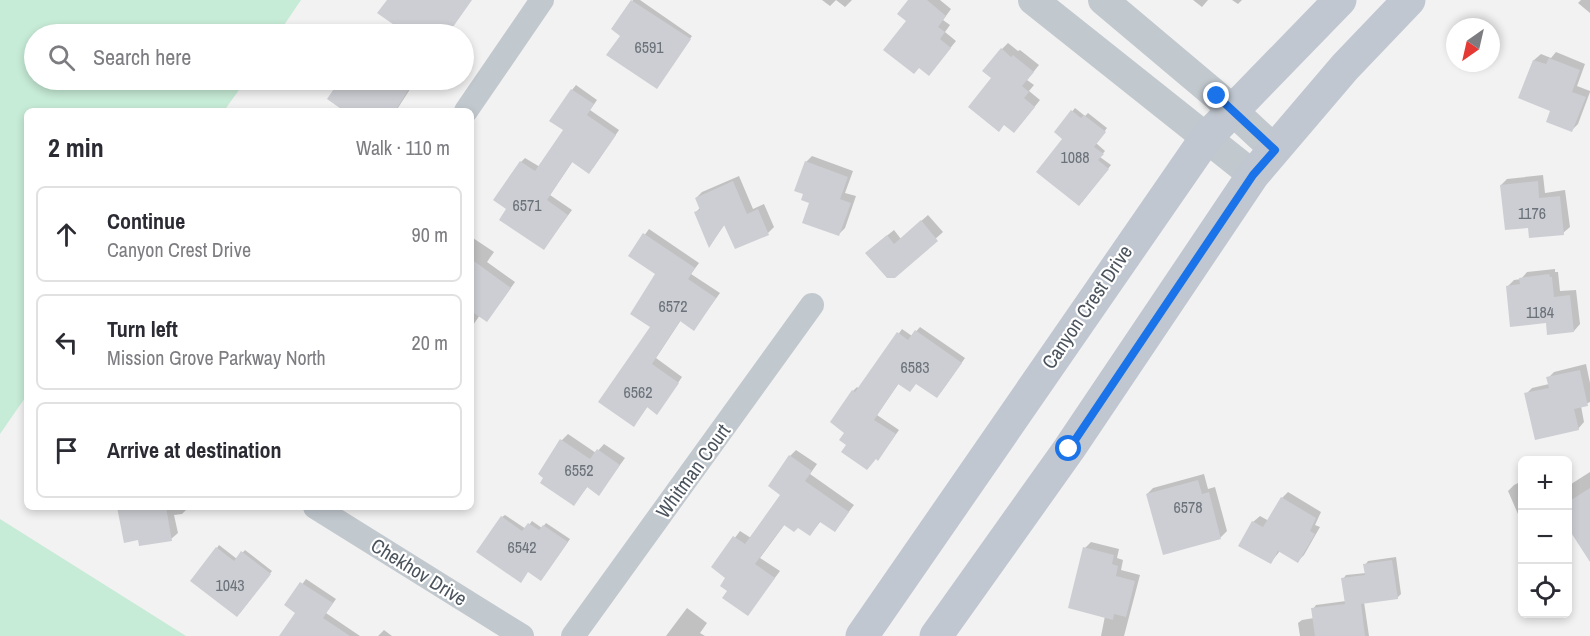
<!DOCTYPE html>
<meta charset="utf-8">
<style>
:root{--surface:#fff;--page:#f7f7f7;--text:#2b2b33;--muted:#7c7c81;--line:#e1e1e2}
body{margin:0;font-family:"Archivo Narrow",sans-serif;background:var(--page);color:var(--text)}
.controls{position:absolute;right:18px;bottom:18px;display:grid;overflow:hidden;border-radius:9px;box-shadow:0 3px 9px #0003}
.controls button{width:54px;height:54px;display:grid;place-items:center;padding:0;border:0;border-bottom:2px solid var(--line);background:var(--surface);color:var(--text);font:30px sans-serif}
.compass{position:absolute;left:1446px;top:18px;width:54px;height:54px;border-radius:50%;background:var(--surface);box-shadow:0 3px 9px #0003;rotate:214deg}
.stop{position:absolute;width:18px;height:18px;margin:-14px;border:4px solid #1a73e8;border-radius:50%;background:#fff}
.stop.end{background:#1a73e8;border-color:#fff;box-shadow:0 2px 6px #0008}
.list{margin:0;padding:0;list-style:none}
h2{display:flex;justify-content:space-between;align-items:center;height:78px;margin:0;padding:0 24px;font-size:26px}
h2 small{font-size:20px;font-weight:400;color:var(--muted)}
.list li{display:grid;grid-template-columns:39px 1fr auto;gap:18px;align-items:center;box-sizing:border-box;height:96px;margin:0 12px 12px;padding:0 12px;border:2px solid var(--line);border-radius:9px}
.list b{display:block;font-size:22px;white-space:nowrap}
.list p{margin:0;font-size:20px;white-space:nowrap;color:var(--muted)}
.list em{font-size:20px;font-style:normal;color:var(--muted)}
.icon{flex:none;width:33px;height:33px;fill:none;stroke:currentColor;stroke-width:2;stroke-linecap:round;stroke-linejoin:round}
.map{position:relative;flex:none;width:1590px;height:636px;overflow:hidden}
.search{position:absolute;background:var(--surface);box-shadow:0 3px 9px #0003;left:24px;top:24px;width:450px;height:66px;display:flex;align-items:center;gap:15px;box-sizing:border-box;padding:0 21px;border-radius:33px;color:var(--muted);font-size:22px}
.panel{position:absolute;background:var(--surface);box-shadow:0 3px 9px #0003;left:24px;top:108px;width:450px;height:402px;border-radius:9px}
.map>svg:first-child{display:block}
.green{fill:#c6ebd6}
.shadow{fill:#0003}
.building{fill:#ccced3}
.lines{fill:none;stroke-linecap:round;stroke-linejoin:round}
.minor{stroke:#c1c8ce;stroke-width:24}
.tertiary{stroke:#c1c8ce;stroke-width:30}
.secondary{stroke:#c0c7d0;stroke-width:33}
.route{stroke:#1a73e8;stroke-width:8}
.labels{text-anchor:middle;stroke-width:4.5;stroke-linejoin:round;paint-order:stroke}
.number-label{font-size:16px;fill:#6b727a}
.street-label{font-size:20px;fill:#4b545d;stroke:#fff}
</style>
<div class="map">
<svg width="1590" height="636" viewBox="0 0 1590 636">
<rect width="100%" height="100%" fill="#f3f2f2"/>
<!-- green -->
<path class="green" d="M0,0H301L278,34H34V80H246L224,111H27V395L0,434Z
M0,519L186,636H0Z"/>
<!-- shadow -->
<path class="shadow" d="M633,0H640L692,36L659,84L622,35L613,29Z
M822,0H852L845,7L836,0L830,6Z
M910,0H940L951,9L943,20L950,25L945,32L956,41L935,67L908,20Z
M1193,0H1208L1202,7Z
M1232,0H1242L1238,4Z
M1581,0H1590V13L1578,3Z
M1008,43L1018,51L1020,50L1039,65L1027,80L1034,85L1029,91L1040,100L1020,125L993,78L1002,49Z
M1556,52L1585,64L1577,86L1590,91V92L1578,124L1572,130L1552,110L1520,97L1534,60L1541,54L1551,58Z
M341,80H410L414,83L396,111H338L341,107L329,99Z
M576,85L597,100L590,110L619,130L593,168L573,161L550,195L572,210L544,248L508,209L521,162L525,158L540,167L565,130L572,90Z
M1075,108L1085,116L1088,113L1107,128L1096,143L1105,151L1100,157L1111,165L1082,202L1065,138L1056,132Z
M812,156L853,171L845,193L856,196L845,228L839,234L806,162Z
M1543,175L1545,193L1565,190L1570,227L1563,233L1529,226L1501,185L1507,179Z
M739,176L753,209L764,204L774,227L768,233L725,224L710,245L696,212L700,208L696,198L702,192Z
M928,215L943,232L894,276L873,247L894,230L901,239Z
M649,229L699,263L691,274L720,293L694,329L681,320L656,358L682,377L661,408L648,406L638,420L658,274L630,255Z
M473,238L494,252L487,262L515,282L491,315H480L471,328V240Z
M1555,269V272H1558L1560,291L1576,290L1580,324L1574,331L1547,321L1508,286L1514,280L1521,279L1527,272Z
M920,327L965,358L941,392L917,382L899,383L877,415L899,430L882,454L849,444L846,432L853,391L857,387L859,389L902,329L912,336Z
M1586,364L1590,383V402L1581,406L1584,422L1578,429L1526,394L1532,388L1549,384L1548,378L1554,372Z
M568,434L596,453L604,444L625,458L599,494L588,486L574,504L540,474L562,440Z
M796,450L817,464L810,474L854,505L835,530L821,521L810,534L798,526L785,524L760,558L780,571L748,614L729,591L727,578L713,567L740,531L751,538L782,494L790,456Z
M1590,472V557L1568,525V486Z
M1204,474L1208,489L1215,487L1227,531L1221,537L1164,553L1147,494L1153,488Z
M1522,481V511L1518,514L1508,491L1514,485Z
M1288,492L1321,512L1315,525L1320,527L1304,555L1298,561L1280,551L1271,562L1253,522L1260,516L1269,521L1282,498Z
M118,507H188V508L182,514L174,515L178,533L171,539L139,538Z
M505,515L526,529L532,521L542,528L546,523L570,539L544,576L502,517Z
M1091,542L1119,549L1117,558L1123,560L1121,570L1140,575L1124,636H1101L1105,616L1085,548Z
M219,545L237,559L245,550L272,571L240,613L217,548Z
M1396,557L1401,594L1397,598L1364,602L1369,636H1300L1298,623L1302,620L1314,618L1313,609L1316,605L1346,601L1343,579L1346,575L1366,573L1365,565L1368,561Z
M306,579L336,599L326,613L360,636H281L297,612L287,605Z
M687,608L707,623L700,633L705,636H666Z
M384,630L392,636H378Z"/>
<!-- building -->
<path class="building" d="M387,0H472L448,34H407L377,13Z
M631,0L691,39L657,89L606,55L620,36L611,29Z
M908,0H927L946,16L938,27L945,32L940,39L951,48L929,76L919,68L914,74L883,50L906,21L897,14Z
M1001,48L1011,57L1013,55L1034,72L1022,86L1029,92L1024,98L1035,107L1014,133L1004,125L999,132L968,107L991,78L982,71Z
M1549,58L1580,70L1572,92L1586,97L1572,132L1546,122L1550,111L1518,98L1533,60L1546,64Z
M340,80H395L409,89L395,111H344L327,99Z
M571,89L594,104L587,115L616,135L589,174L572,162L547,200L568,215L544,250L499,220L506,209L493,200L520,161L535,171L563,130L549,121Z
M1071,110L1081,118L1084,115L1106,132L1094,147L1104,154L1098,160L1109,169L1079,206L1036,172L1062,139L1054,132Z
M805,161L848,177L840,199L851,203L839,236L802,223L809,203L801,200L803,194L794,191Z
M733,181L747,214L758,209L769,235L735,249L724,225L709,248L694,212L700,210L695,198Z
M1538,181L1539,198L1560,196L1564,235L1529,238L1528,228L1505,230L1500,185Z
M921,220L938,241L895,278H887L865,253L887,235L894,244Z
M643,233L695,268L688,279L716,298L694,331L680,321L652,364L679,383L657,415L647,407L634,427L598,402L650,327L630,314L655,274L628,256Z
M471,259L511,288L487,322L471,311Z
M1549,274L1550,277H1552L1554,297L1570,295L1574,332L1547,335L1546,323L1510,327L1506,286L1520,284L1519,278Z
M915,330L962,363L937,398L916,384L910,392L898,384L874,420L896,434L878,461L876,459L867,470L841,452L846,445L839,440L844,433L830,422L852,390L855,392L897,332L908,340Z
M1580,370L1588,406L1574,409L1579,430L1535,440L1524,393L1549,388L1546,377Z
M560,439L590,459L597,449L620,465L599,496L587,487L574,506L540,483L543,478L538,474Z
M789,455L812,471L805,481L849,512L835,532L820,522L810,536L798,528L794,532L784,525L755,564L775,578L748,616L722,598L727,591L720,586L725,578L711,567L733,536L745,544L780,495L768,486Z
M1198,480L1202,494L1209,492L1221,539L1163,555L1146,494Z
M1590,488V562L1568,528V502Z
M1281,497L1316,518L1310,531L1315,534L1298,563L1278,551L1271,564L1238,546L1252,521L1263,527Z
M117,507H166L172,541L139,546L138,540L124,543Z
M501,516L522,531L528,523L539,530L543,525L568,542L541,581L528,572L521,583L476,552Z
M216,547L234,561L241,551L271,574L237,617L190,581Z
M1083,547L1114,555L1112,564L1118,566L1116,576L1135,581L1126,617L1114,614L1113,620L1068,608Z
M1392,560L1398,599L1361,604L1365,636H1315L1311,608L1345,604L1341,578L1365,575L1363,564Z
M300,582L333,603L323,618L350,636H279L295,613L284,605Z"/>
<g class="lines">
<!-- minor -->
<path class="minor" d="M466,111L542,0
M315,507L522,636
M573,636L812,305"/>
<!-- tertiary -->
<path class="tertiary" d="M1033,0L1253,175
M1103,0L1217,96L1275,150"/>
<!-- secondary -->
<path class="secondary" d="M862,636L1206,138L1340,0
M936,636L1069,449L1253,175L1345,67L1409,0"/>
</g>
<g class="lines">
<!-- route -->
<path class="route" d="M1069,449L1253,175L1275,150L1217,96"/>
</g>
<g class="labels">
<!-- number labels -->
<g class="number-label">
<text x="649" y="53">6591</text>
<text x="1075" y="163">1088</text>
<text x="527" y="211">6571</text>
<text x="1532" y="219">1176</text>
<text x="673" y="312">6572</text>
<text x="1540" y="318">1184</text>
<text x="915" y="373">6583</text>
<text x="638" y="398">6562</text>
<text x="579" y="476">6552</text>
<text x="1188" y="513">6578</text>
<text x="522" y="553">6542</text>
<text x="230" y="591">1043</text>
</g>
<!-- street labels -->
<g class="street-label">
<text transform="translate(1087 307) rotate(-56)" y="7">Canyon Crest Drive</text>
<text transform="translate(693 471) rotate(-54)" y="7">Whitman Court</text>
<text transform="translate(419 572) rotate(32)" y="7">Chekhov Drive</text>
</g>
</g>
</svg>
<div class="controls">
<button>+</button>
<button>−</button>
<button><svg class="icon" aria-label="locate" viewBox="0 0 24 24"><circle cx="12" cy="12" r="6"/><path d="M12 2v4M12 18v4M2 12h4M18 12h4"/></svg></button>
</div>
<svg class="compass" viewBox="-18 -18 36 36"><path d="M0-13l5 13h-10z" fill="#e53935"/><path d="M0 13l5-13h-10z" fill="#7c7c81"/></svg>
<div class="stop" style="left:1069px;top:449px"></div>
<div class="stop end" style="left:1217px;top:96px"></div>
<div class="search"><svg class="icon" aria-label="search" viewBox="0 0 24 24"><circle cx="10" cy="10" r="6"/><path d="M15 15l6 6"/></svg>Search here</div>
<section class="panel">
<h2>2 min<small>Walk · 110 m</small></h2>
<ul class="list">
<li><svg class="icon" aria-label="ahead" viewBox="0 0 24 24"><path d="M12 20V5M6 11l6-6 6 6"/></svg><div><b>Continue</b><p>Canyon Crest Drive</p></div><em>90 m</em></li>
<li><svg class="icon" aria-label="left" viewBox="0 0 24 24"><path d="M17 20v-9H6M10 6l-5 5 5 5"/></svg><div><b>Turn left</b><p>Mission Grove Parkway North</p></div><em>20 m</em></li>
<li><svg class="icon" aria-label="arrive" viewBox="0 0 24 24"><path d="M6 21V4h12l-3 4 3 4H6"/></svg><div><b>Arrive at destination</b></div></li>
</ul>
</section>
</div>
